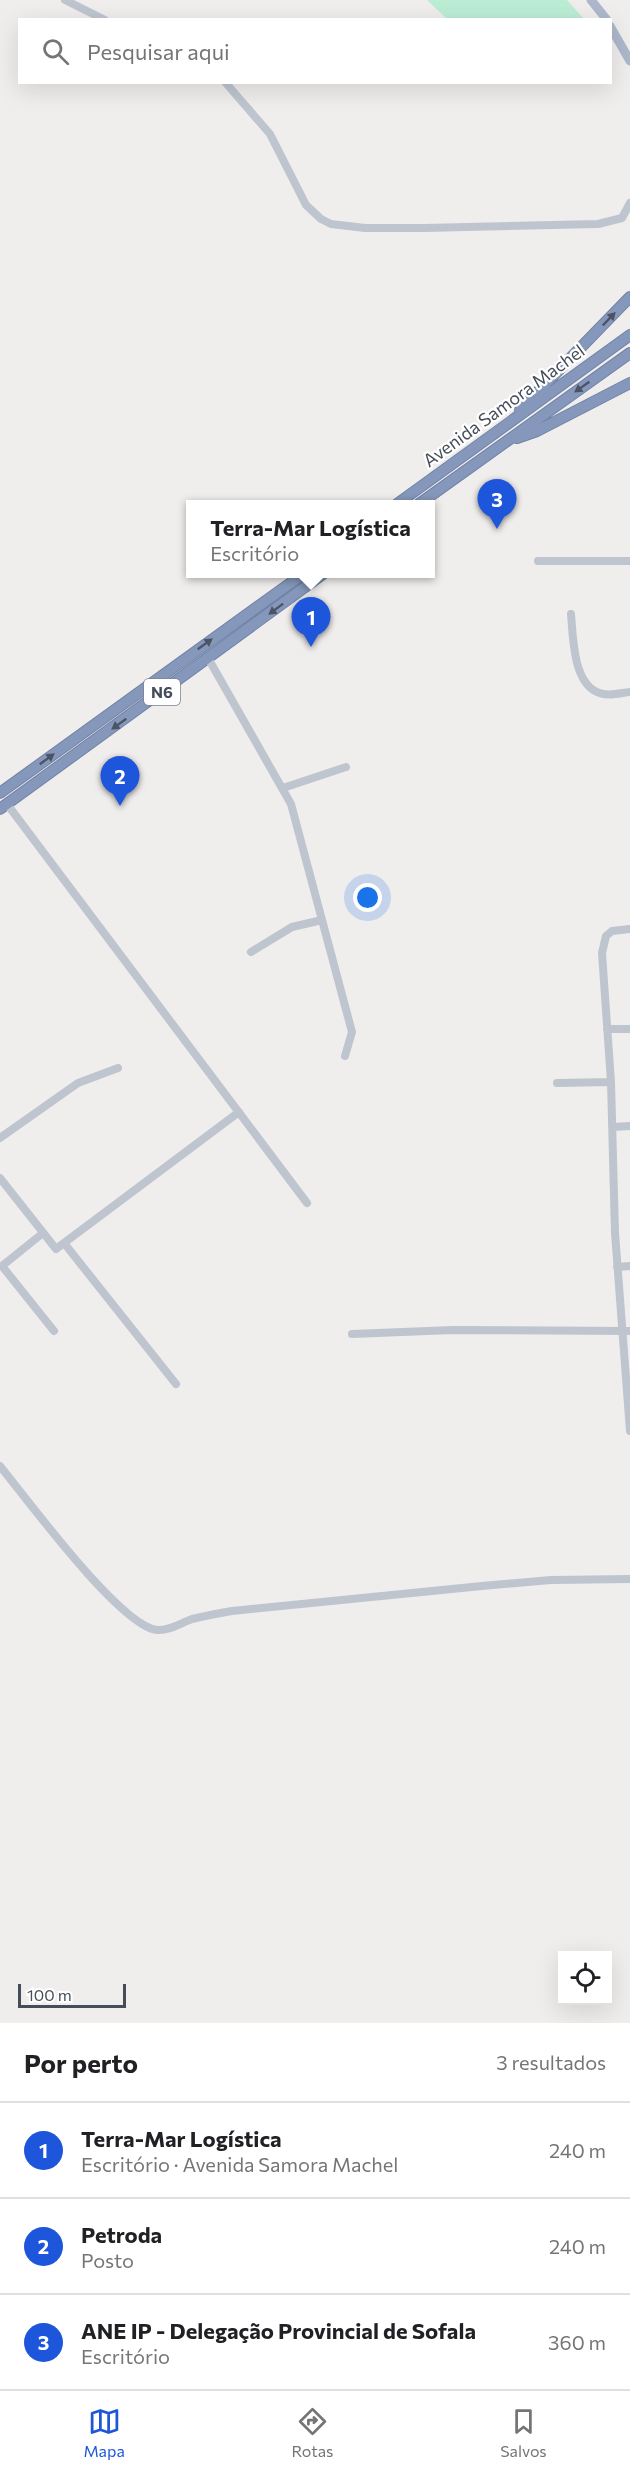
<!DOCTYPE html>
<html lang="pt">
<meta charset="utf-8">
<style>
:root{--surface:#fff;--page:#f6f6f6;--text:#202124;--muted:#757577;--line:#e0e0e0;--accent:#1d56da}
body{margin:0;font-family:Commissioner,sans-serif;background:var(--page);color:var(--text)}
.controls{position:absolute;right:18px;bottom:18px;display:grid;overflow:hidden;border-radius:0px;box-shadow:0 6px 24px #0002}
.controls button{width:54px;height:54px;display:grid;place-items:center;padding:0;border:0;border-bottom:2px solid var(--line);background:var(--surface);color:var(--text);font:30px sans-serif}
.scale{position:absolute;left:18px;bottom:15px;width:108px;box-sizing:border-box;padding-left:6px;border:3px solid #464d5a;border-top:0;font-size:16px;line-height:21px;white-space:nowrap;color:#464d5a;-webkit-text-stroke:4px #fff;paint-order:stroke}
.you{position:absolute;left:368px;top:898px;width:21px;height:21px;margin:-15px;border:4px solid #fff;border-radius:50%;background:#1a73e8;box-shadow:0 0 0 9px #1a73e833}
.badge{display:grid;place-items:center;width:39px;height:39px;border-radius:50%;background:var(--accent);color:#fff;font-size:20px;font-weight:700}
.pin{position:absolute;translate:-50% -50px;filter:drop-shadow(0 2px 3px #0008)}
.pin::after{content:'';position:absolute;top:32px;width:21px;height:18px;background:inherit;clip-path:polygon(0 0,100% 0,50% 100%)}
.popup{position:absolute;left:186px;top:500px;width:249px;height:78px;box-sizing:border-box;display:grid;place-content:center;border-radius:0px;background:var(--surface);filter:drop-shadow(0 2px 4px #0005);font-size:20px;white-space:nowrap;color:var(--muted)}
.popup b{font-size:22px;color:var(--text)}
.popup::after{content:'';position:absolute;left:50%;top:100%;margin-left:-12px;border:12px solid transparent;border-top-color:var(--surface)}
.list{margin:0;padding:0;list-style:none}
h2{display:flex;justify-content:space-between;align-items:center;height:78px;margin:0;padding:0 24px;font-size:26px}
h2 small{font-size:20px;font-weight:400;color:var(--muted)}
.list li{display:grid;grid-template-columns:39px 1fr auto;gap:18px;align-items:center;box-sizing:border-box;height:96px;padding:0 24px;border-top:2px solid var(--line)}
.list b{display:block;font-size:22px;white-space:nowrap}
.list p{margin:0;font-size:20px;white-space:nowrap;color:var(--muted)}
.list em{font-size:20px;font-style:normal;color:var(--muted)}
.icon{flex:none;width:33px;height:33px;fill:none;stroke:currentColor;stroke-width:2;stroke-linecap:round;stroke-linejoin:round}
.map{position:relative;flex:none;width:630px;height:2023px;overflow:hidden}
.search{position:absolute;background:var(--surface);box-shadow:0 6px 24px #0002;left:18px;right:18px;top:18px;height:66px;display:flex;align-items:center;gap:15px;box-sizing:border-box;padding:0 21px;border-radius:0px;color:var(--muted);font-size:22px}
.sheet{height:366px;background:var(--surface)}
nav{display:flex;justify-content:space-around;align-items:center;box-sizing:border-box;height:84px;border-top:2px solid var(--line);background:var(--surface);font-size:16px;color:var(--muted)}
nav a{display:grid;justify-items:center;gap:3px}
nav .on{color:var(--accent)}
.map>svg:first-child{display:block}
.green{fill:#bbedd5}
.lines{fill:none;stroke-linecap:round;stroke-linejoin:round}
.highway-casing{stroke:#7083a7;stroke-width:12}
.minor{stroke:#bec5cf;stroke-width:8}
.major{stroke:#adb8cc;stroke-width:9}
.highway{stroke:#8598bb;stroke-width:10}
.oneway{fill:#4c5464}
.labels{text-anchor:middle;stroke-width:4.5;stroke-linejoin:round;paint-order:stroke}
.shield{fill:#fff;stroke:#7e828c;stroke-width:1.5}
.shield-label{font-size:16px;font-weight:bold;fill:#464d5a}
.street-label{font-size:18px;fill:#464d5a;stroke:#fff}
</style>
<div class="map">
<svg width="630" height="2023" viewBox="0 0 630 2023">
<rect width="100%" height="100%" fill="#f0eded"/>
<!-- green -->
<path class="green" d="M427,0H567L584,19H447Z"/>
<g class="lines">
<defs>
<path id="highway" d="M520,410L630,297
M517,438L537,431L630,383
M397,504L630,335
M419,504L630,353
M0,793L303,574
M0,809L323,574"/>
</defs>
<!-- highway casing -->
<use href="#highway" class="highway-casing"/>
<!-- minor -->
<path class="minor" d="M65,0L105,20
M225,82L270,134L306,205L321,219L331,224L365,228H424L598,224L622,218L630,203
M538,561H630
M571,614C573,636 573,682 597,692C607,697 620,693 630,692
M208,658L291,804L352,1032L345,1056
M283,788L346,767
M7,804L307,1203
M630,929L612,931L606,936L602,953L611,1082L615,1233L630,1431
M251,952L292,927L322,920
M607,1029H630
M557,1083L611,1082
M613,1127L630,1126
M0,1138L78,1083L118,1068
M0,1178L56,1249L239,1112
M43,1233L2,1266L54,1331
M64,1243L176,1384
M617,1267L630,1266
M352,1334L453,1330L630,1331
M0,1466C27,1499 120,1626 157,1630C169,1631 181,1623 192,1619C205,1616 219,1613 232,1611L482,1586L551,1580L630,1579"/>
<!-- major -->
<path class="major" d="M591,0L607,20
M610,26L630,61"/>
<!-- highway -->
<use href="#highway" class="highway"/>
</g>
<!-- one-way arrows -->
<defs><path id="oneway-solid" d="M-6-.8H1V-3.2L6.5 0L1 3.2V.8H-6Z" transform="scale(1.5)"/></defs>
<g class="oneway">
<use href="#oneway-solid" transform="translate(609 319) rotate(-46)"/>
<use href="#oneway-solid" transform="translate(582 387) rotate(145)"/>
<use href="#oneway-solid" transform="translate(276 609) rotate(143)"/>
<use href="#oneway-solid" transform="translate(205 644) rotate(-36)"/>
<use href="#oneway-solid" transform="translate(119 724) rotate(144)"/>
<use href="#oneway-solid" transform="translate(47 759) rotate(-36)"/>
</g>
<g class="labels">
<!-- shield labels -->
<rect class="shield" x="144" y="679" width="36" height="26" rx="4.5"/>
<g class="shield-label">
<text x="162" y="698">N6</text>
</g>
<!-- street labels -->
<g class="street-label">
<text transform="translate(504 406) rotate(-36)" y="6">Avenida Samora Machel</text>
</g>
</g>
</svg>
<div class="controls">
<button><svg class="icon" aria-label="locate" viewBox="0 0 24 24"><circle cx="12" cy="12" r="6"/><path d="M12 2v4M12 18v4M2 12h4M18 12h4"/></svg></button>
</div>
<div class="scale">100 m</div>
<div class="you"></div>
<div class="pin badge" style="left:311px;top:647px">1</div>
<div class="popup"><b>Terra-Mar Logística</b>Escritório</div>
<div class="pin badge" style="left:120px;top:806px">2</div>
<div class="pin badge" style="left:497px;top:529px">3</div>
<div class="search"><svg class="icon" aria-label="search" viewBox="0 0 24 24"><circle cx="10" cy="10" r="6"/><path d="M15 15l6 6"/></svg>Pesquisar aqui</div>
</div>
<section class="sheet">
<h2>Por perto<small>3 resultados</small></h2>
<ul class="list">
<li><span class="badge">1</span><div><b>Terra-Mar Logística</b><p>Escritório · Avenida Samora Machel</p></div><em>240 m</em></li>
<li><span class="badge">2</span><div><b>Petroda</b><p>Posto</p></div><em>240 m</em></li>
<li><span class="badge">3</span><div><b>ANE IP - Delegação Provincial de Sofala</b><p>Escritório</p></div><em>360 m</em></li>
</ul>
</section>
<nav>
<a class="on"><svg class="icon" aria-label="map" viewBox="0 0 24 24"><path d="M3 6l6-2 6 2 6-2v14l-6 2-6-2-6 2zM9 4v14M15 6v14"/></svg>Mapa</a>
<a><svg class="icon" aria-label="directions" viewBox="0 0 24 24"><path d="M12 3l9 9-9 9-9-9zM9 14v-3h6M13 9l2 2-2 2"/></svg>Rotas</a>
<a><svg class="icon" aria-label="saved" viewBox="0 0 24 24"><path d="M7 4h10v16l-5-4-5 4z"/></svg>Salvos</a>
</nav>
